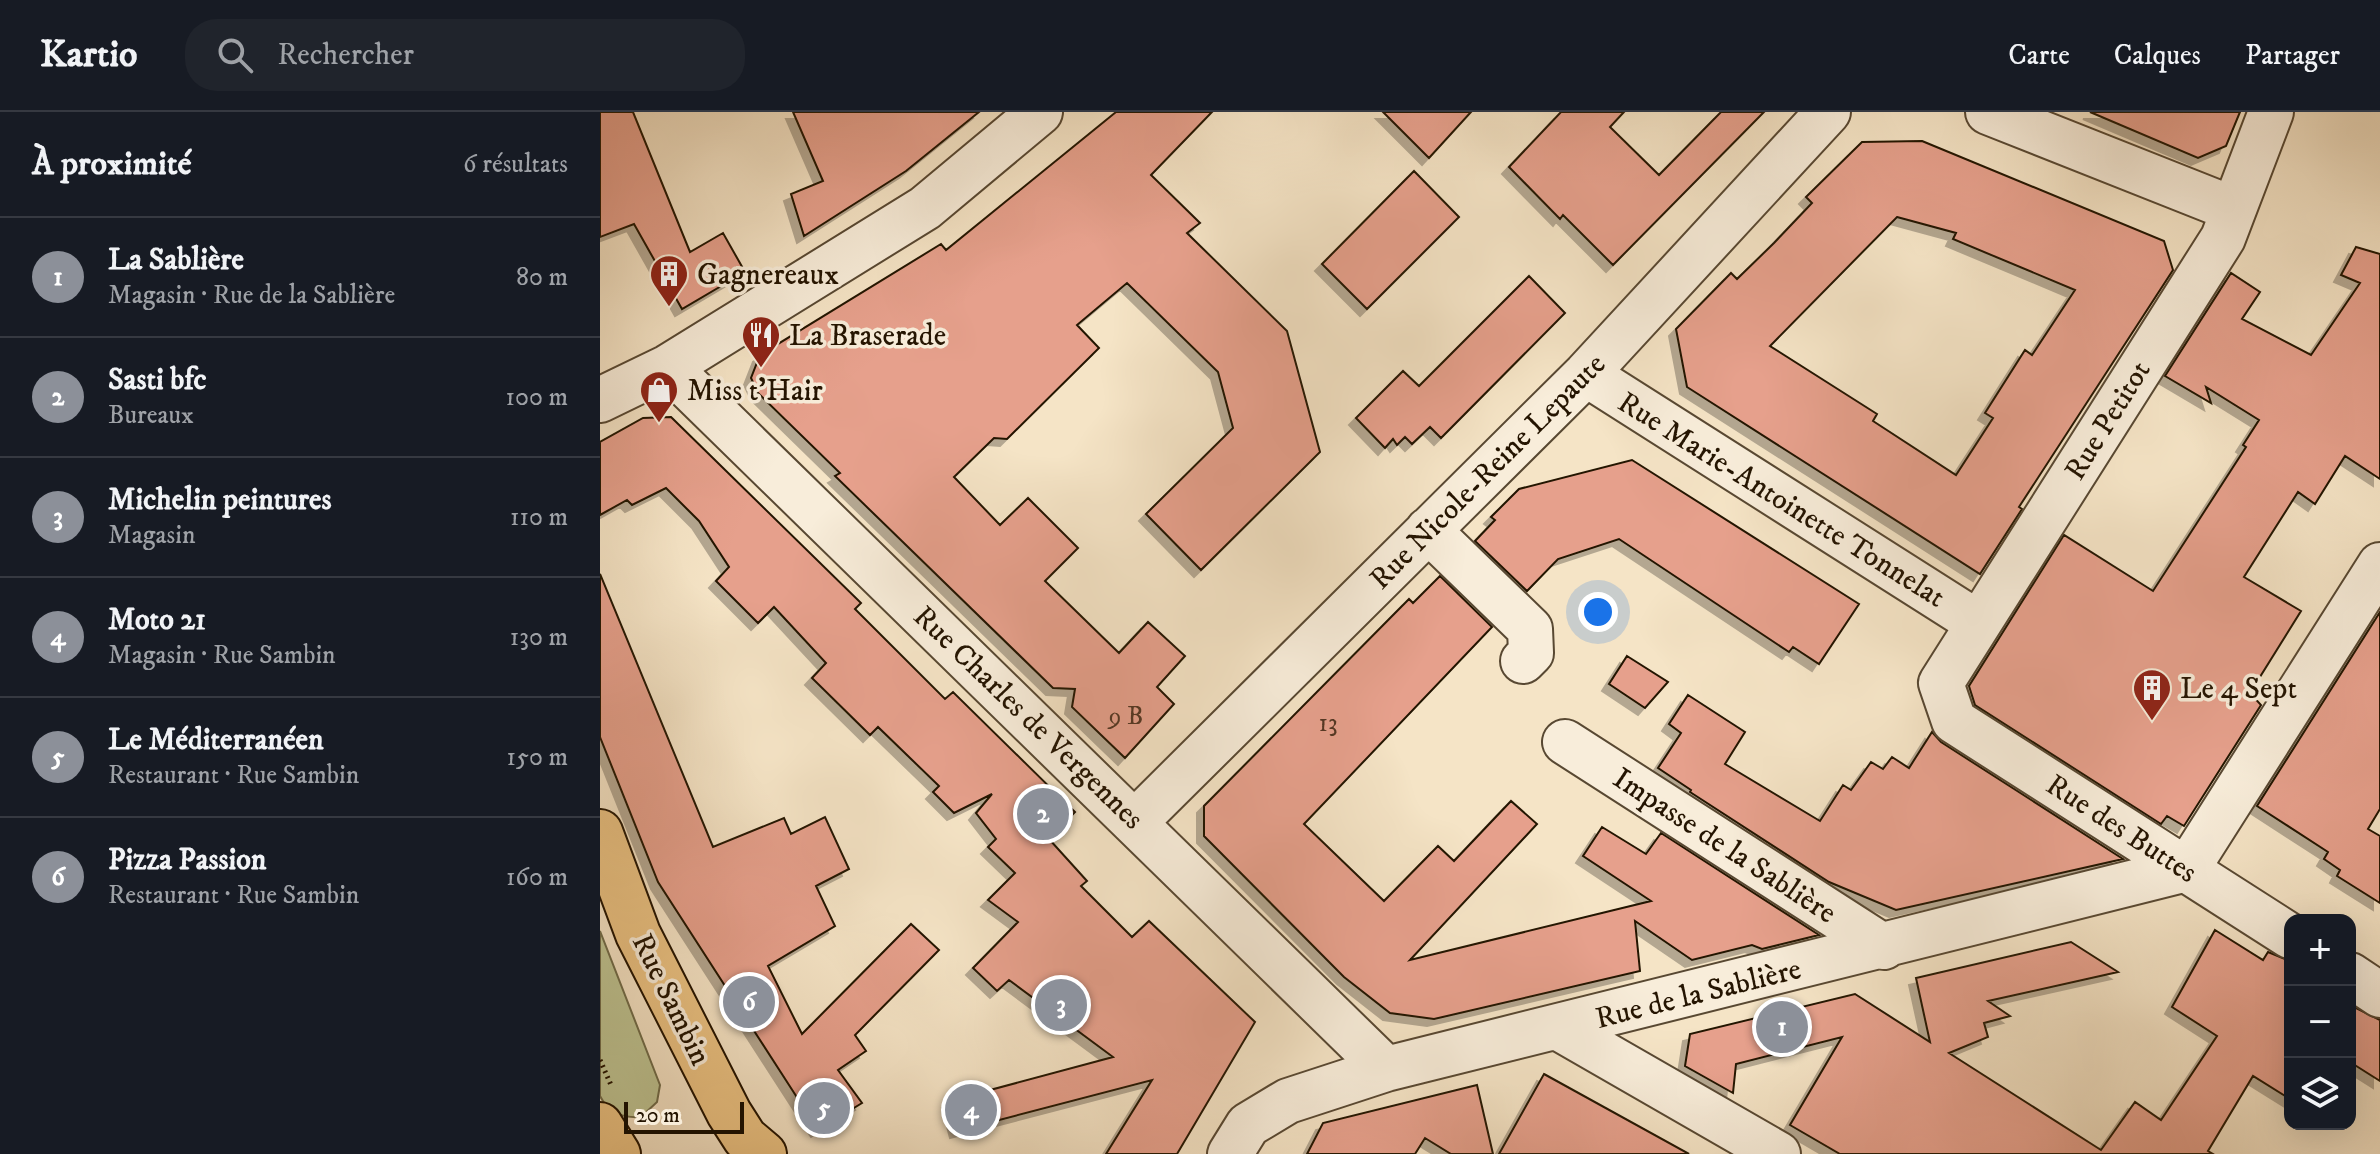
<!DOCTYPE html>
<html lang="fr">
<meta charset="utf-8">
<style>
:root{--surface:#171b24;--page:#20242c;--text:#f1f3f6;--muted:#9ea1a6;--line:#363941;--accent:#8c9099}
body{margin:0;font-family:"IM FELL DW Pica",serif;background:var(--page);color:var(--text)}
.controls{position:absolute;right:24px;bottom:24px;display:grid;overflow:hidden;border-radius:16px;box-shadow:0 8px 32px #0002}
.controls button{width:72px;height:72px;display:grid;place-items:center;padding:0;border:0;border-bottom:2px solid var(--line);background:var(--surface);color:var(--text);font:40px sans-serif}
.scale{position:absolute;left:24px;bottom:20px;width:120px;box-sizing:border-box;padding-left:8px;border:4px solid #241401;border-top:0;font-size:22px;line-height:28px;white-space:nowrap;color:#241401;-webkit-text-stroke:6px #f8edda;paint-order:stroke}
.you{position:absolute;left:998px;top:500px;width:28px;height:28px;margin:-20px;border:6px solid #fff;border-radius:50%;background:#1a73e8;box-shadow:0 0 0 12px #1a73e833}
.badge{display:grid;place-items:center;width:52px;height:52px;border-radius:50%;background:var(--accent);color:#fff;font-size:26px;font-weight:700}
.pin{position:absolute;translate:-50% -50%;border:4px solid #fff;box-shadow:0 2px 8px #0006}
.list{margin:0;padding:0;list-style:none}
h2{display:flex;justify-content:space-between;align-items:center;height:104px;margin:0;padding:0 32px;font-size:34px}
h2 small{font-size:26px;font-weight:400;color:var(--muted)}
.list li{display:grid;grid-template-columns:52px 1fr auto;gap:24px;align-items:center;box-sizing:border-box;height:120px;padding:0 32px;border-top:2px solid var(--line)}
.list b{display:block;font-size:30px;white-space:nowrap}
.list p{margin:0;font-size:26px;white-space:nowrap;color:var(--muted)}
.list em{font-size:26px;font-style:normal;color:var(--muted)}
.icon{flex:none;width:44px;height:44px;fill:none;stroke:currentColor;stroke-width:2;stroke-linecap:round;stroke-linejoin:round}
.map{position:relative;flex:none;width:1780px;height:1042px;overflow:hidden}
header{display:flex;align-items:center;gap:48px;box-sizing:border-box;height:112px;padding:0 40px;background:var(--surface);border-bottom:2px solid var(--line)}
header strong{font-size:38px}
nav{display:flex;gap:44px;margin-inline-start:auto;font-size:28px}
.search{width:560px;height:72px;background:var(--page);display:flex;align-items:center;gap:20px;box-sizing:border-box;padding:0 28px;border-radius:32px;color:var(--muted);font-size:30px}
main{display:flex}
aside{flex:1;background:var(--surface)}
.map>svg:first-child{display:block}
.green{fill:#bec493;stroke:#716c4a;stroke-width:2}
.building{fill:#e6a08c;stroke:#241401;stroke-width:2;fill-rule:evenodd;filter:url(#shadow)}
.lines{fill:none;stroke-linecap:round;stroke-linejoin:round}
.minor-casing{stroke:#584832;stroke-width:48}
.major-casing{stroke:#241401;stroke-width:48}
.path{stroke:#241401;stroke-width:5;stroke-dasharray:2 4;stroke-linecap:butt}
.minor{stroke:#f8edda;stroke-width:44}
.major{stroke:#eac283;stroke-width:44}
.labels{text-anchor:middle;stroke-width:7;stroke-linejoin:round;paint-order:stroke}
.number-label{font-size:26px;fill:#543724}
.poi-label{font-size:30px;fill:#241401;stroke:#f8edda;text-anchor:start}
.street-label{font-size:30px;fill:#241401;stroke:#f8edda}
</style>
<header>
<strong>Kartio</strong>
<div class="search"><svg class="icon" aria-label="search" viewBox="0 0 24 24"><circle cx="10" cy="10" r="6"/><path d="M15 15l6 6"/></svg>Rechercher</div>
<nav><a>Carte</a><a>Calques</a><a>Partager</a></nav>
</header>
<main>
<aside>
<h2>À proximité<small>6 résultats</small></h2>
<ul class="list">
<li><span class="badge">1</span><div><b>La Sablière</b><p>Magasin · Rue de la Sablière</p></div><em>80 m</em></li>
<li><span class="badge">2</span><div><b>Sasti bfc</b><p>Bureaux</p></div><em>100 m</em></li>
<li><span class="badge">3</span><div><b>Michelin peintures</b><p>Magasin</p></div><em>110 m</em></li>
<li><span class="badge">4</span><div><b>Moto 21</b><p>Magasin · Rue Sambin</p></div><em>130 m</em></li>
<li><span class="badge">5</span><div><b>Le Méditerranéen</b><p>Restaurant · Rue Sambin</p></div><em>150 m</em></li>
<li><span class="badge">6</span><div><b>Pizza Passion</b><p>Restaurant · Rue Sambin</p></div><em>160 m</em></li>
</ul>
</aside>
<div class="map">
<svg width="1780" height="1042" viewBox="0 0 1780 1042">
<defs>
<filter id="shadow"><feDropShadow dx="-7" dy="7" stdDeviation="0" flood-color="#0004"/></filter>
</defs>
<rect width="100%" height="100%" fill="#f5e4c6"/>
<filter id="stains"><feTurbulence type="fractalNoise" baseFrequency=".0025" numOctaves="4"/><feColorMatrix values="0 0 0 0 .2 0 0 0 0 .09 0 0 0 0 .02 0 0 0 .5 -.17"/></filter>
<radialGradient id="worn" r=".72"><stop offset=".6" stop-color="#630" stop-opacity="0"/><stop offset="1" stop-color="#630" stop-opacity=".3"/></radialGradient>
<!-- green -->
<path class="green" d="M0,819L60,973L57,990L41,1005C23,1006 9,1002 0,984Z"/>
<!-- building -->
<path class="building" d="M0,0H33L90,140L123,121L145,160L82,197L34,112L0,125Z
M193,0H379L306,59L204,124L191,82L223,69Z
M516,0H612L551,63L600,111L587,121L687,219L720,340L601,458L546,402L633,316L618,260L527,171L477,213L499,236L407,327L394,326L354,365L400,413L428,386L478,436L445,469L519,541L548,510L585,544L557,575L574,592L525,646L472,595L475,577L453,576L235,364L240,361L158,281L151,266L160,243L341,132L346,138Z
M783,0H871L829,46Z
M961,0H1024L1010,15L1059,63L1121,0H1164L1013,153L963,103L960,107L909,55Z
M1490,0H1640L1626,34L1598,46Z
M1322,29L1564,129L1573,158L1419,395L1422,397L1380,462L1087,275L1076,217L1131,161L1137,167L1174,131L1212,91L1206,85L1262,30ZM1297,105L1356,121L1353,127L1475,178L1432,243L1425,238L1385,301L1393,306L1356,363L1273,309L1277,302L1170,234Z
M814,59L859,105L767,197L722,152Z
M1756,135L1780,142V367L1745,344L1715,392L1698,380L1644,465L1701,499L1650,581L1661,593L1584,714L1567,704L1561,712L1375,593L1369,574L1464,423L1553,479L1646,335L1643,333L1659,308L1606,275L1611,291L1565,264L1631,161L1660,180L1642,207L1711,243L1760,171L1741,163Z
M929,164L965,201L841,326L830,315L812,332L805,325L797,333L793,327L785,336L756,306L803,259L819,274Z
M71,305L261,491L255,497L345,587L353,580L475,700L449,727L487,769L481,774L532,825L549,809L655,910L577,1042H506L552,968L357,1019L349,989L513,945L409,868L397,879L373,856L418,810L388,788L415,761L388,735L396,727L376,701L392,682L354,701L333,680L339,674L278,615L270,623L212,566L226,551L174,495L158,511L116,469L129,455L99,409L66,376L32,393L27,388L0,403V330L43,306Z
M1032,348L1259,492L1219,552L1193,535L1189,540L1019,427L958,447L927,479L875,429L895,408L891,405L919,377Z
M0,462L113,735L184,706L191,722L225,705L249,757L216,774L235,814L168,854L202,922L311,812L339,838L255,923L266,939L238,958L262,991L218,1018L58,770L0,625Z
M840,464L892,515L704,712L784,789L838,734L854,749L911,689L937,712L810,848L1051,789L983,744L1002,715L1046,742L1061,721L1219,823L1162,837L1152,833L1092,848L1035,809L1040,859L834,907L790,901L744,865L604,724V694L809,487L813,491Z
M1780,500V697L1768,717L1780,724V791L1737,764L1740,758L1724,747L1728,740L1657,694Z
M1027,544L1068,570L1045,596L1009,572Z
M1088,583L1145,620L1125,652L1220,709L1243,673L1251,678L1271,650L1283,657L1292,645L1309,656L1332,620L1341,630L1523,747L1296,798L1229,770L1090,680L1091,678L1058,656L1081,621L1069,612Z
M1615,818L1663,848L1668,840L1690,849V987L1653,964L1608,1039L1613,1042H1240L1190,1013L1242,925L1136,952L1133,981L1085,954L1090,922L1255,882L1330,930L1316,866L1471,830L1518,860L1388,889L1410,904L1384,911L1388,925L1349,941L1501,1038L1535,990L1561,1008L1617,924L1572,895Z
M1750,893L1780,908V969L1750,950Z
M944,962L1089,1042H899Z
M877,973L893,1042H851L825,1026L815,1042H707L723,1011Z"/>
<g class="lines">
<defs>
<path id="minor" d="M1388,0L1633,97
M1671,0L1623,126L1341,571L1354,609L1690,824
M68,255L786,957
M986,262L1378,511
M0,288L68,255L325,96L440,0
M828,418L930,517L931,541L923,549
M965,630L1284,835
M536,709L986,262L1228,0
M1587,757L1780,453
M1750,863L1780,883
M957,915L1178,1042
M630,1042L648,1013L688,989L786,957L1587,757"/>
<path id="major" d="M0,720L38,822L129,1001L145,1026L164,1042
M0,1013L18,1042"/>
</defs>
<!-- minor casing -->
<use href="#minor" class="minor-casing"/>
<!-- major casing -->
<use href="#major" class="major-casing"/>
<!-- path -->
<path class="path" d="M0,948L11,973"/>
<!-- minor -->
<use href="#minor" class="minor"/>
<!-- major -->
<use href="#major" class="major"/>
</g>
<!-- icons -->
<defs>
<symbol id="building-pin" viewBox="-11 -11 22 30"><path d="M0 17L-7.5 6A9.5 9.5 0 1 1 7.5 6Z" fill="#8f2418" stroke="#f8edda"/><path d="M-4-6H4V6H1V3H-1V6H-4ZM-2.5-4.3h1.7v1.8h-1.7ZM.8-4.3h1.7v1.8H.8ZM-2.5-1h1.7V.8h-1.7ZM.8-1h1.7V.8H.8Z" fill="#fff"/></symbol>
<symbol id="restaurant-pin" viewBox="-11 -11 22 30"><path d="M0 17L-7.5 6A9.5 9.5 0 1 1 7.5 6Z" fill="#8f2418" stroke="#f8edda"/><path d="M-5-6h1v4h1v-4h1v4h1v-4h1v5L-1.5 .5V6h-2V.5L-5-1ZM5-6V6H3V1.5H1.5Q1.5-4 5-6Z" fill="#fff"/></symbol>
<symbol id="shop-pin" viewBox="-11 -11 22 30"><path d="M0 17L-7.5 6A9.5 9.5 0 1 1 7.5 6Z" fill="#8f2418" stroke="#f8edda"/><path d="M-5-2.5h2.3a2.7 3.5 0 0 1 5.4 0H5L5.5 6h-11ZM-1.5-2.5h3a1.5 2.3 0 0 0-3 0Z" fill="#fff"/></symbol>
</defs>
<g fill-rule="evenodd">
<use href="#building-pin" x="47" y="140" width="44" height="60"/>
<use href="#restaurant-pin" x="139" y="201" width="44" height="60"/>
<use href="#shop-pin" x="37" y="256" width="44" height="60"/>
<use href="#building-pin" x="1530" y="554" width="44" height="60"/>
</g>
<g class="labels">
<!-- number labels -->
<g class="number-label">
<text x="526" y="612">9 B</text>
<text x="728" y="619">13</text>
</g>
<!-- poi labels -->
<g class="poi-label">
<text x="97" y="172">Gagnereaux</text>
<text x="189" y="233">La Braserade</text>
<text x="87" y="288">Miss t'Hair</text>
<text x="1580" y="586">Le 4 Sept</text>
</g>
<!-- street labels -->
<g class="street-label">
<text transform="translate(1507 308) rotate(-58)" y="10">Rue Petitot</text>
<text transform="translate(887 359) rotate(-45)" y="10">Rue Nicole-Reine Lepaute</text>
<text transform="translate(1182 387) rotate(32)" y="10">Rue Marie-Antoinette Tonnelat</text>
<text transform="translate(429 605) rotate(44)" y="10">Rue Charles de Vergennes</text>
<text transform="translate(1522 716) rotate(33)" y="10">Rue des Buttes</text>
<text transform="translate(1125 733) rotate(33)" y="10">Impasse de la Sablière</text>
<text transform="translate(1098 881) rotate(-14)" y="10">Rue de la Sablière</text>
<text transform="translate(72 887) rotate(64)" y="10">Rue Sambin</text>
</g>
</g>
<rect width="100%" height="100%" filter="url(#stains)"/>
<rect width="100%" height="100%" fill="url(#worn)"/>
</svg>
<div class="controls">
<button>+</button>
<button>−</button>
<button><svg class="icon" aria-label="layers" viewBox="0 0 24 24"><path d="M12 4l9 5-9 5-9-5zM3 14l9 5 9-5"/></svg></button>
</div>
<div class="scale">20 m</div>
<div class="you"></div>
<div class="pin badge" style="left:1182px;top:915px">1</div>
<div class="pin badge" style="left:443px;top:702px">2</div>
<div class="pin badge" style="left:461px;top:893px">3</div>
<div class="pin badge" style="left:371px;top:998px">4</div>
<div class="pin badge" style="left:224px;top:996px">5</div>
<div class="pin badge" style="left:149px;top:890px">6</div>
</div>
</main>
